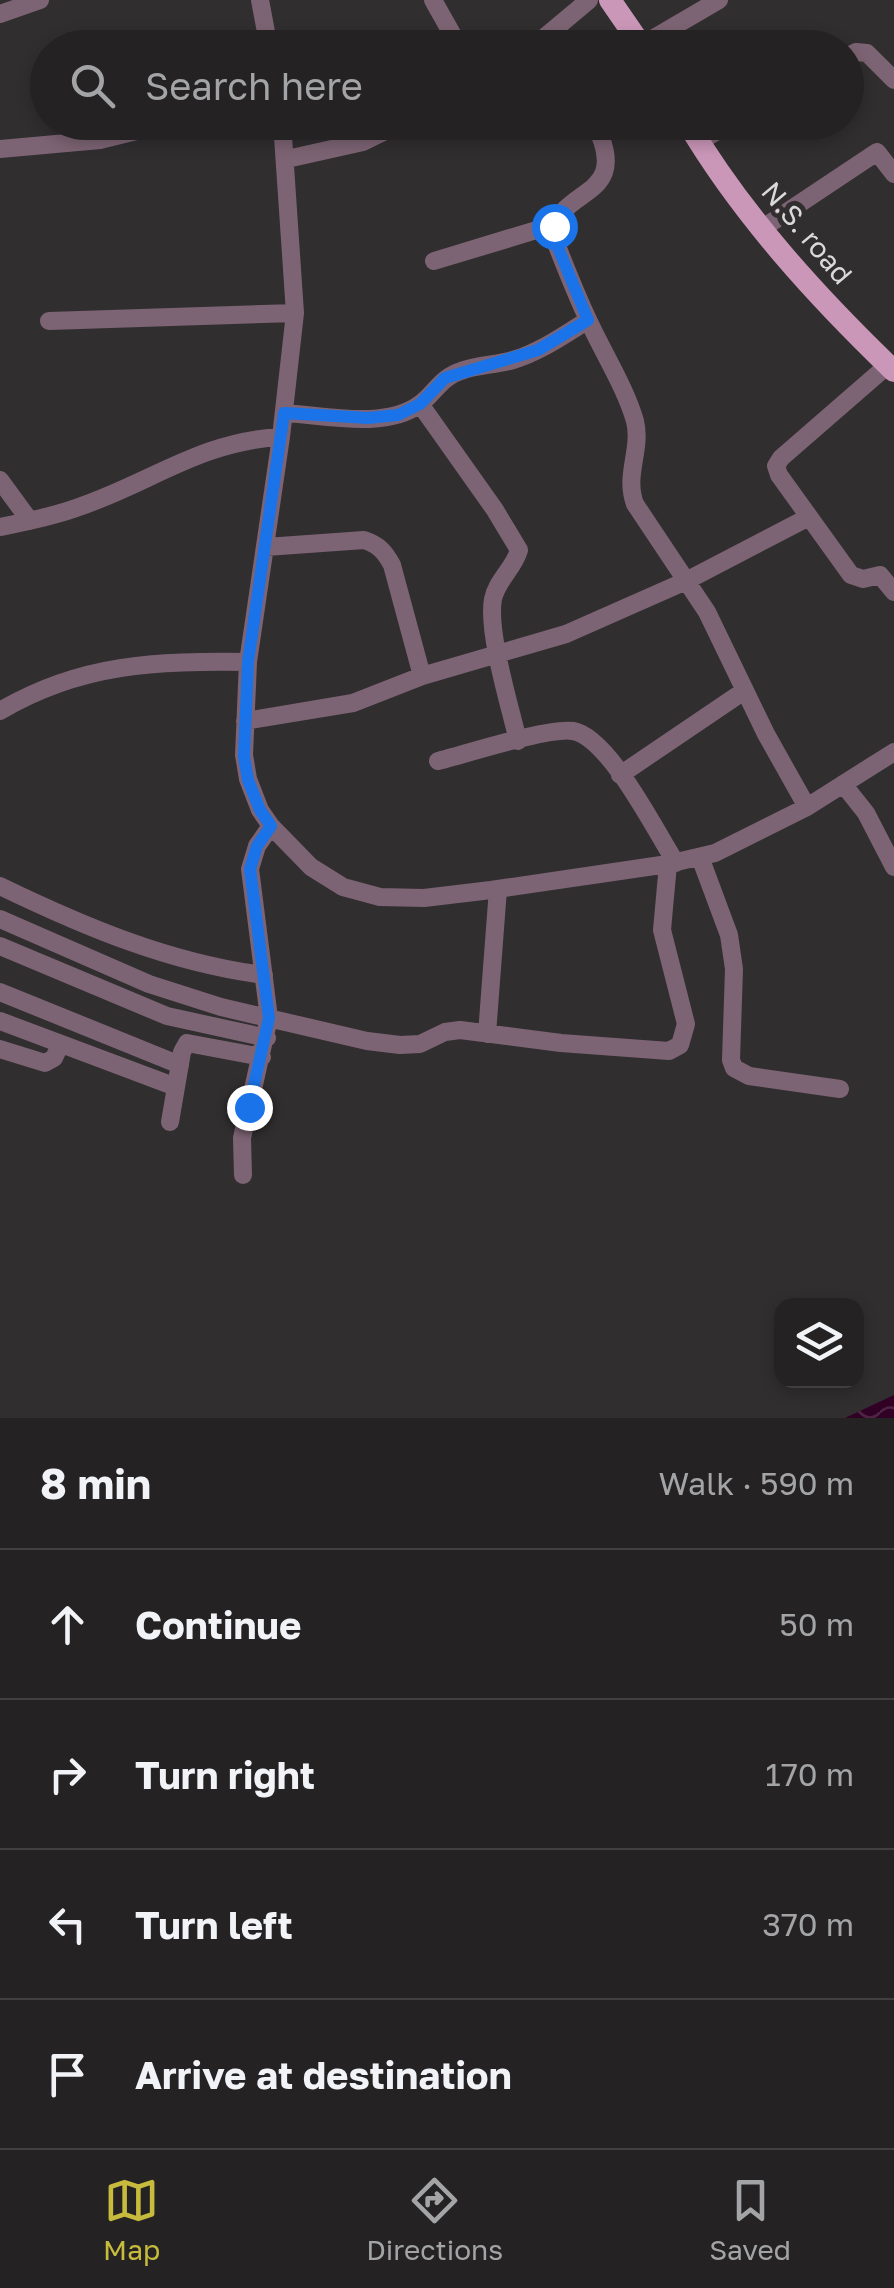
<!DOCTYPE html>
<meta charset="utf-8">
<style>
:root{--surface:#252224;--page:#2d2a2c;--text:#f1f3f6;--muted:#a3a4a6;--line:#423f41;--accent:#c6bb3c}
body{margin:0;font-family:"Golos Text",sans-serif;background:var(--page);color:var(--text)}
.controls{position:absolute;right:30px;bottom:30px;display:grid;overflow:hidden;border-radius:20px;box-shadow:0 5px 15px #0003}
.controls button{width:90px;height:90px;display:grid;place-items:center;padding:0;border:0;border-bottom:2px solid var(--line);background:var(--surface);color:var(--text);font:50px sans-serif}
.stop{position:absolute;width:30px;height:30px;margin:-22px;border:8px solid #1a73e8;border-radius:50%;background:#fff}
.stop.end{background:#1a73e8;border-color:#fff;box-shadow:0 2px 10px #0008}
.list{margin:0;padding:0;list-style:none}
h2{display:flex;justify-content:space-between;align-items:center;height:130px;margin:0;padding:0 40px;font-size:42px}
h2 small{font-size:32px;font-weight:400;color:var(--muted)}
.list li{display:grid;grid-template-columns:65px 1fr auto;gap:30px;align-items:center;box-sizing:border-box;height:150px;padding:0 40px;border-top:2px solid var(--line)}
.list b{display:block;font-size:38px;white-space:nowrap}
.list em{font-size:32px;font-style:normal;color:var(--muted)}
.icon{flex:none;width:55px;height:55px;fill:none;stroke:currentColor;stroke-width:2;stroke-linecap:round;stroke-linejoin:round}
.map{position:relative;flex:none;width:894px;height:1418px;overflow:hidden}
.search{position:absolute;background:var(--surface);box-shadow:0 5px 15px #0003;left:30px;right:30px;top:30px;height:110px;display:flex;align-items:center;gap:25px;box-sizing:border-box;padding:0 35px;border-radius:55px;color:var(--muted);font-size:38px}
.sheet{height:730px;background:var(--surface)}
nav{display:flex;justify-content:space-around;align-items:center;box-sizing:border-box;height:140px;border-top:2px solid var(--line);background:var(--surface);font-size:28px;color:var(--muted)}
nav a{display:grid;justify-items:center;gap:5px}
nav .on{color:var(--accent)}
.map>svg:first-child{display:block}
.water{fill:url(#water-waves)}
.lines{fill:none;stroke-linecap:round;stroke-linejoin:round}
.minor{stroke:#7d6474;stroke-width:18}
.major{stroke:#cb97b9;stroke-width:22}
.route{stroke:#1a73e8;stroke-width:12}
.labels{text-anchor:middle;stroke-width:10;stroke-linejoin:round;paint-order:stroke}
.street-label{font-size:28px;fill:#dbd9da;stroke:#312e30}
</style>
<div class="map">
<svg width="894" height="1418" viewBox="0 0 894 1418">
<defs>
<pattern id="water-waves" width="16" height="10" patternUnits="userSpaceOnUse" patternTransform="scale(2.5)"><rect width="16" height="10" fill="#310025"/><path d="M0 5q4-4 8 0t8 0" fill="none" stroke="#4e2544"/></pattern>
</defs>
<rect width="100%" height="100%" fill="#312e30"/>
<!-- water -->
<path class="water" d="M894,1395V1418H845Z"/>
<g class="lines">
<!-- minor -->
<path class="minor" d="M260,0L269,48
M433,0L460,48
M0,14L40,0
M642,45L719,0
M544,48L539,42L589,0
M846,57L856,52L867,53L894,80
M282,122L295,313L281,437L248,662L244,755L248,779L260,810L271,826L311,867L343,887L380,897L424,898L491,890L668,864L715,853L807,807L894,752
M594,122C636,204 553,184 554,238C566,269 578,300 593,330C607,359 626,390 635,421C642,450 624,475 635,504L707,612L766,734L807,807
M699,142L732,122
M0,149L100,140L173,122
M287,159L363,142L404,122
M763,228L877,152L894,174
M434,261L553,225
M49,321L295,313
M888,365L781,458L776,466L779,475L851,575L863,579L880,575L894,592
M420,404L495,510L519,550C514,568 497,580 493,599C487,632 510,706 518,741
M284,413C324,415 385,430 420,404C435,393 441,377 461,371C477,365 496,365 513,360C540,352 564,335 588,320
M0,480L30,521
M0,527C25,522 51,517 76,508C149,484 200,441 281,437
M266,547L364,540C379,545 385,552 392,565L422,676
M0,711C81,663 157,661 248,662
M245,721L353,703L422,676L566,634L686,581L809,517
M438,761C466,754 549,727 573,731C609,737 656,832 676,863
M620,775L744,691
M843,784L866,813L894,867
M700,857L729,935L734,969L731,1060L734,1068L749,1076L840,1089
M0,886C85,927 170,963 264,975
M0,919L149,984L221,1007L367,1041L400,1045L420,1044L445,1032L460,1030L561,1043L669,1051L680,1045L686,1024L662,930L668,864
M0,946L167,1016L267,1038
M0,992L180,1065
M0,1021L176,1087
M487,1034L498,889
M0,1049L45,1063L54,1058L60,1045
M170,1122L182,1052L187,1043L262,1057
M243,1175L242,1138L269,1018L250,869L257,846L271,826"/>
<!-- major -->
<path class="major" d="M610,0L643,48
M687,122C742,215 817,297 894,371"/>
</g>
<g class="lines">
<!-- route -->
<path class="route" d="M249,1107L269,1018L250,869L257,846L271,826L260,810L248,780L244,756L248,662L284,413L368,418L398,415L420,404L445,378L538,350L588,320L554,238V226"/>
</g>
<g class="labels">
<!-- street labels -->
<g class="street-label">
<text transform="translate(807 233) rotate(50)" y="10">N.S. road</text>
</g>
</g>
</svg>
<div class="controls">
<button><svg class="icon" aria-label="layers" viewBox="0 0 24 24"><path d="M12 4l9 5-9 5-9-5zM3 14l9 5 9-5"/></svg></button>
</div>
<div class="stop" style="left:554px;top:226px"></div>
<div class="stop end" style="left:249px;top:1107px"></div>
<div class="search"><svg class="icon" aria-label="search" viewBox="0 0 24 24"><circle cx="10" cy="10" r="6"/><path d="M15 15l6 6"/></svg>Search here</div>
</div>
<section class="sheet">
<h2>8 min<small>Walk · 590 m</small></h2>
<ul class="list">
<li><svg class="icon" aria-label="ahead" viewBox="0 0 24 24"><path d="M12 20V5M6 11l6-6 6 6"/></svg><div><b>Continue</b></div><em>50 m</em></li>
<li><svg class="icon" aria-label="right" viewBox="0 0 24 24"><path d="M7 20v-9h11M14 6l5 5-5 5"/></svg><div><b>Turn right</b></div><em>170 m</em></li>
<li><svg class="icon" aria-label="left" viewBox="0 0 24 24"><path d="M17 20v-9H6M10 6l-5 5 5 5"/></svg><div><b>Turn left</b></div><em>370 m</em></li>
<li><svg class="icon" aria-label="arrive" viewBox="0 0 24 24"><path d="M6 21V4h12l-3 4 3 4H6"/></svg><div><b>Arrive at destination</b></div></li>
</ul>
</section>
<nav>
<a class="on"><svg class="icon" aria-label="map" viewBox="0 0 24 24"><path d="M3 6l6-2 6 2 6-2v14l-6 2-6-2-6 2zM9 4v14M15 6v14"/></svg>Map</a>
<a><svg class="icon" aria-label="directions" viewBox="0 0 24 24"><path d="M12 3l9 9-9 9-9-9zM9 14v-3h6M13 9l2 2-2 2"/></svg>Directions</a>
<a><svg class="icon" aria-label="saved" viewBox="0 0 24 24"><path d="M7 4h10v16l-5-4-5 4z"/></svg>Saved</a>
</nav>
